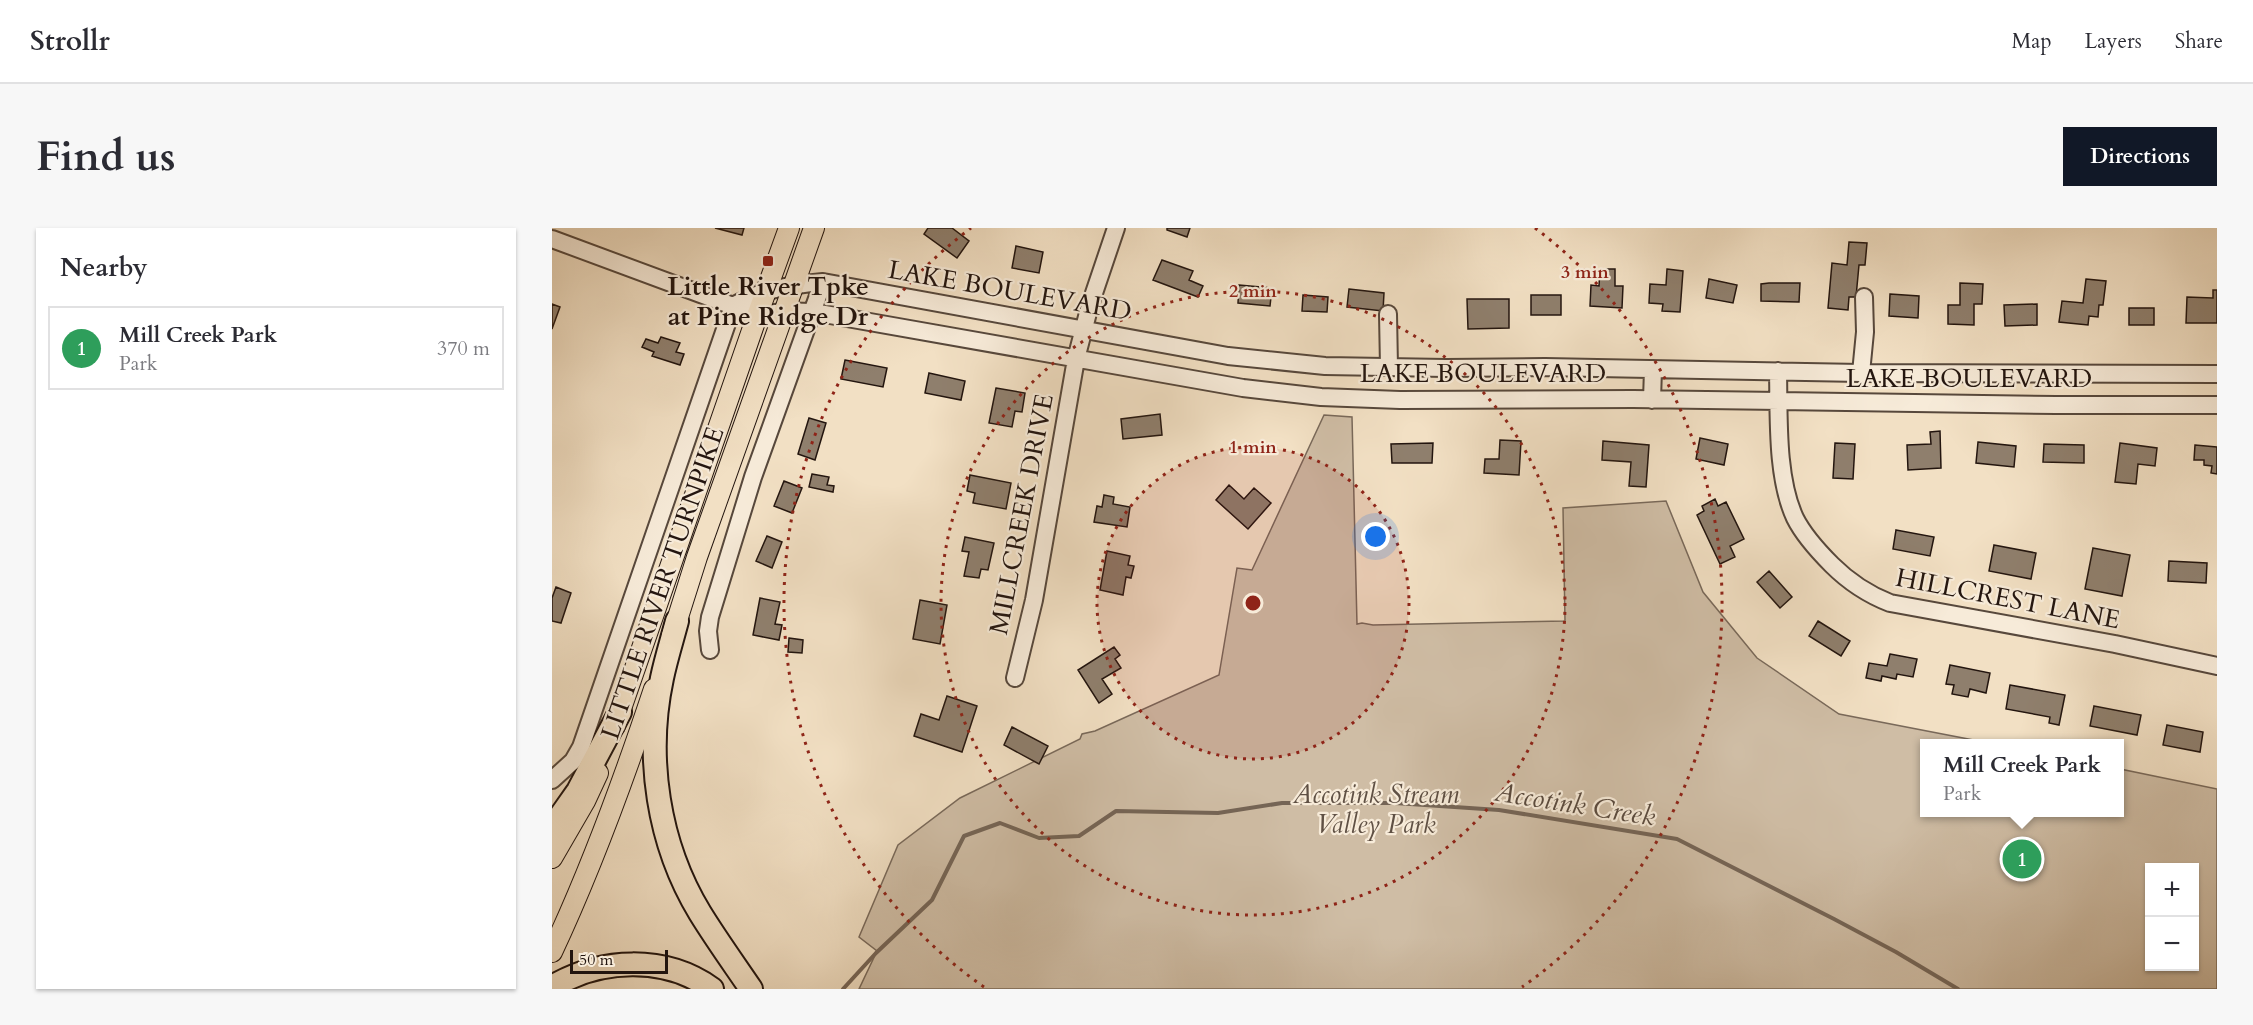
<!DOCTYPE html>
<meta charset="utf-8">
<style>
:root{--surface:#fff;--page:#f7f7f7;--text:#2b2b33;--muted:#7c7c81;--line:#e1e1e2;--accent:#111827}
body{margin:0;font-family:Cardo,serif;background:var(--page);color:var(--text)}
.controls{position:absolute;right:18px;bottom:18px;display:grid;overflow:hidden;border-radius:0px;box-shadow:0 2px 4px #0004}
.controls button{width:54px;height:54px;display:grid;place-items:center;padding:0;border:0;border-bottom:2px solid var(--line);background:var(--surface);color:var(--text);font:30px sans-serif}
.scale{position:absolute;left:18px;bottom:15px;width:98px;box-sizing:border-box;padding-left:6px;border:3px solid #23150f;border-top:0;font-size:16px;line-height:21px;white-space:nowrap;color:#23150f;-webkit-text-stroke:4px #f7ebd9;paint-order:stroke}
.you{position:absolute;left:824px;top:309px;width:21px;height:21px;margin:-15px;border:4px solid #fff;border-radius:50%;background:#1a73e8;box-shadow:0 0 0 9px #1a73e833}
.badge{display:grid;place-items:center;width:39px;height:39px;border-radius:50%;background:var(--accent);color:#fff;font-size:20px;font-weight:700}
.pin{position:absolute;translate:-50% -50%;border:3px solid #fff;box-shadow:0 2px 6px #0006}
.popup{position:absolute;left:1368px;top:511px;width:204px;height:78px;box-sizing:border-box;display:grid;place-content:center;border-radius:0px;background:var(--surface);filter:drop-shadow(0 2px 4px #0005);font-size:20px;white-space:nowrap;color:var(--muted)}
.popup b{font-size:22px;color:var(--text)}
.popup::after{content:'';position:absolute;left:50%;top:100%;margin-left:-12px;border:12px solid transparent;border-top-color:var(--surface)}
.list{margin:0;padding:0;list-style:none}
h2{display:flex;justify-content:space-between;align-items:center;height:78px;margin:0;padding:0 24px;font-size:26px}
h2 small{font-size:20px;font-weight:400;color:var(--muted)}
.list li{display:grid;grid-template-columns:39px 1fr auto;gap:18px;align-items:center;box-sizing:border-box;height:84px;margin:0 12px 12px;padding:0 12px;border:2px solid var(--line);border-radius:0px}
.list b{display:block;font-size:22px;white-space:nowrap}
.list p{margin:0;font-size:20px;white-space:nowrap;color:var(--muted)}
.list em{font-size:20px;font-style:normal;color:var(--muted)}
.map{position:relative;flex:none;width:1665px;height:761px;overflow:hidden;border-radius:0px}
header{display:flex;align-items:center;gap:36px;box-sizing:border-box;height:84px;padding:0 30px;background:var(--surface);border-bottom:2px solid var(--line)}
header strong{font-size:28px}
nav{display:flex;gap:33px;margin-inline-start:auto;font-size:21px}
.intro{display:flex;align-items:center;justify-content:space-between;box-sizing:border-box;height:144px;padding:0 36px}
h1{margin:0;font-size:42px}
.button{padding:15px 27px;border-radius:0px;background:var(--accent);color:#fff;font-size:21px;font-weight:700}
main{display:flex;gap:36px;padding:0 36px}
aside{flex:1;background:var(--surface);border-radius:0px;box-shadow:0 2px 4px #0004}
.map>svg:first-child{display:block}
.green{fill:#cfbda5;stroke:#79695a;stroke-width:1.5;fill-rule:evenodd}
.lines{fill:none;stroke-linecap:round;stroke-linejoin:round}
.stream{stroke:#756556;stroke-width:4}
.building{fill:#8f7f6d;stroke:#23150f;stroke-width:1.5}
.minor-casing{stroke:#57483c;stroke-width:20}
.major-casing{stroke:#23150f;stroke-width:22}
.highway-casing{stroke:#23150f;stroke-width:26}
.minor{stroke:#f7ebd9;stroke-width:16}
.major{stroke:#f2e0c4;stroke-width:20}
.highway{stroke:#f2e0c4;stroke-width:22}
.ring{fill:none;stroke:#8f2418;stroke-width:3;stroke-dasharray:3 6}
.poi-dot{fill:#8f2418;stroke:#f7ebd9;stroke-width:2}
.labels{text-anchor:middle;stroke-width:4.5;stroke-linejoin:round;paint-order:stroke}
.poi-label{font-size:26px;font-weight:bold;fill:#23150f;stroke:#f7ebd9}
.street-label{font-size:26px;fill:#23150f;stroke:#f7ebd9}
.park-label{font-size:26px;font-style:italic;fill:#5f5044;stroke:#f7ebd9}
.water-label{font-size:27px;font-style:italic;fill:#5a4b3f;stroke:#f7ebd9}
.centre{fill:#8f2418;stroke:#f7ebd9;stroke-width:3}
.ring-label{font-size:18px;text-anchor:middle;font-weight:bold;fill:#8f2418;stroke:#f7ebd9;stroke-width:4.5;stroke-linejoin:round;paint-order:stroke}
</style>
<header>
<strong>Strollr</strong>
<nav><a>Map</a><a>Layers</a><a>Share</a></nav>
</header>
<div class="intro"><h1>Find us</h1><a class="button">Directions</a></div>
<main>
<aside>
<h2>Nearby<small></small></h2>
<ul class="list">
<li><span class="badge" style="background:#2e9e5b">1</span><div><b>Mill Creek Park</b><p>Park</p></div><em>370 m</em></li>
</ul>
</aside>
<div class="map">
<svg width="1665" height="761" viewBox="0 0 1665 761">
<rect width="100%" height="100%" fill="#f2e0c4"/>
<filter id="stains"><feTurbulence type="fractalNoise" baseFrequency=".00333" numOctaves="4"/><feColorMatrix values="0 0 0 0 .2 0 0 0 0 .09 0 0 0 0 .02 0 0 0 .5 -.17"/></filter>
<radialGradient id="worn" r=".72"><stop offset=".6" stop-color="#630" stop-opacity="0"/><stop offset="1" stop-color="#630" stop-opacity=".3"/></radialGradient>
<!-- green -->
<path class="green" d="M772,187L800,189L805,396L810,395L821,397L1013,393L1011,280L1114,273L1151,364L1205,430L1287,486L1437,515L1372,516V584H1568V541L1665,561V761H307L325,723L307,709L346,617L408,570L528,511L530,506L543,503L667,447L685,340L700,342ZM1598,640H1642V738H1598Z"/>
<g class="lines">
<!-- stream -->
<path class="stream" d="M291,761L324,725L380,672L412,608L448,595L487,610L527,608L564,583L666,585L730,575H843L947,582L1125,611L1282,691L1344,724L1406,761"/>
</g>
<!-- building -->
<path class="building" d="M163,0H192L190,7Z
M376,0H400L417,13L405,30L372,6Z
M615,0H638L635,9L615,2Z
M1297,14L1315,15L1313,37H1307L1304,69H1297L1296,82L1276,80L1280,35L1295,37Z
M464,18L491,24L487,45L460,40Z
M610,32L641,43L637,52L651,58L646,69L601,52Z
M1048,41H1063V58H1071L1070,80L1038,78L1039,57L1047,58Z
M1115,41L1131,43L1128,84L1110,83L1111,76L1097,75L1098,56L1114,57Z
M1157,51L1185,57L1181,75L1154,70Z
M1534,51L1554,53L1551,77H1547L1546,89L1537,88L1536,97L1507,94L1510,73L1531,75Z
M1217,55H1248L1247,74L1209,73V56Z
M1408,55L1431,56L1430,76H1422V97L1396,96V77H1408Z
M687,57L720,60L718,78L686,75Z
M797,61L832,65L831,83L795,79Z
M1661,62H1665V95H1634L1635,69L1661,70Z
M1338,66L1367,68L1366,90L1337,88Z
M751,67L776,69L775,84L750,83Z
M979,67H1009V87H979Z
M915,71H957V100L916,101Z
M0,76L8,79L0,101Z
M1485,76V97L1453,98L1452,77Z
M1577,80H1602V97H1577Z
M109,109L128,115L124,124L132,126L128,137L100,128L102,124L90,119L94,111L106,115Z
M293,132L335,140L331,159L289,151Z
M377,145L413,153L409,172L373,165Z
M444,160L473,165L470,184L463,183L460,199L437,195Z
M608,186L610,207L571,211L569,191Z
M257,190L274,195L263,232L246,226Z
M1388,203L1389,240L1356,242L1355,217L1379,216L1378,204Z
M1148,210L1176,216L1172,237L1144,231Z
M948,212L969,213L967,247L932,245L933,231H947Z
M1051,213L1097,217L1094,259L1077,258L1079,234L1050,232Z
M1426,214L1464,218L1462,239L1424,235Z
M881,215L880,235H840L839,216Z
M1283,215L1303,216L1301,251L1281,250Z
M1568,215L1605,220L1603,238L1586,236L1584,256L1563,254Z
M1492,216L1532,217V235L1491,234Z
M1643,217L1665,219V246L1659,245L1660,238L1652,237V232H1642Z
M260,246L277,249L275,257L282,258L281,264L257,259Z
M418,247L459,255L454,281L421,275L423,265L415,263Z
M232,253L250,260L240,285L222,278Z
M677,257L692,271L702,260L719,275L696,301L664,272Z
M552,267L562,269L561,276L578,279L575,299L542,294L545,278L550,279Z
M1163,271L1166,278L1174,274L1192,311L1178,318L1183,329L1168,336L1145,287L1152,283L1150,278Z
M1344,302L1382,309L1378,328L1341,321Z
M215,308L230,314L220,340L204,333Z
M413,309L442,315L436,342L429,341L427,350L412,348L417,324L410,323Z
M1442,317L1484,325L1479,351L1437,343Z
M1541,320L1578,327L1570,368L1533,361Z
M555,323L578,328L576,337L582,338L579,350L574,349L571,367L548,362Z
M1617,333L1655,335L1654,355L1616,353Z
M1217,343L1240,369L1228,380L1205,354Z
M4,359L19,365L9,395L0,393V370Z
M208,370L228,374L223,396L230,397L227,412L201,407Z
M368,372L395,377L388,416L361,411Z
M1266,393L1298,413L1289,428L1257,408Z
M237,410L251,412L250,425L236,424Z
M562,419L568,427L563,431L569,440L550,451L560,466L547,475L526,442Z
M1338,426L1365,431L1361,449L1345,446L1344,451L1330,448L1329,453L1314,450L1317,435L1335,438Z
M1398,437L1438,445L1434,465L1418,461L1416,469L1400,466L1402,457L1394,456Z
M1458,457L1513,467L1507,497L1497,495L1498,489L1454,481Z
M395,468L425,478L410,524L362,508L369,486L387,492Z
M1542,478L1589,487L1585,507L1538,498Z
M1615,497L1651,504L1648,524L1611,517Z
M460,499L496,518L487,536L452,517Z"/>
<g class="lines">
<defs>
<path id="minor" d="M0,11L181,78C201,91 209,86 232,84C241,83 251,84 261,84L691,160L769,169L848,172L1081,171L1504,177H1665
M181,78C211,61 237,57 271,54L676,128L773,138L894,140L993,139L1309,145L1665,146
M836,86L837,139
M1226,143C1227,188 1224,249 1243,290C1252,308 1266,323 1280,337C1297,354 1315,366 1338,375L1563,416L1665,438
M1309,145L1313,104L1312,69
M1100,172L1101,141
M158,422L156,403L158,389L201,249L271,54
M463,450L482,372L524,131L538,77L564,0
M0,552L21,533L29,519L181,78"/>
<path id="major" d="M120,408L145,329L262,0
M63,498L205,88L237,0
M0,630L33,573L46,545
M0,724C40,639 72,551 102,461"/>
<path id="highway" d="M125,393C120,412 114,431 110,450C93,529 106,616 148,685C164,711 182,736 199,761
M0,600L26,563L68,484
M0,759C48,730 113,727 160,761"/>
</defs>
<!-- minor casing -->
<use href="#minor" class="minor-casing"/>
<!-- major casing -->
<use href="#major" class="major-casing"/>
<!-- highway casing -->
<use href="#highway" class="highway-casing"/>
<!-- minor -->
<use href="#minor" class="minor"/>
<!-- major -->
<use href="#major" class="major"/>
<!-- highway -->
<use href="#highway" class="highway"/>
</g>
<!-- distance rings -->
<circle cx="701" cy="375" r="156" fill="#8f2418" fill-opacity=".12"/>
<g class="ring">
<circle cx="701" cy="375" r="156"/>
<circle cx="701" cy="375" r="312"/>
<path d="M432 759A469 469 0 0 1 419 0M983 0A469 469 0 0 1 970 759"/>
</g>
<!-- markers -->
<rect class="poi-dot" x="210" y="27" width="12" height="12" rx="3"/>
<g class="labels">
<!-- poi labels -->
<g class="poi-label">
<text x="216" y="67">Little River Tpke<tspan x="216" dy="30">at Pine Ridge Dr</tspan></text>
</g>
<!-- street labels -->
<g class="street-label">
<text transform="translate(458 62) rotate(10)" y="9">LAKE BOULEVARD</text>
<text x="931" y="154">LAKE BOULEVARD</text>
<text x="1417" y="159">LAKE BOULEVARD</text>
<text transform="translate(469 286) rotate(-79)" y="9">MILLCREEK DRIVE</text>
<text transform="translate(110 355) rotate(-71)" y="9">LITTLE RIVER TURNPIKE</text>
<text transform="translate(1456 370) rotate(11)" y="9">HILLCREST LANE</text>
</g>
<!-- park labels -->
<g class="park-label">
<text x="824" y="575">Accotink Stream<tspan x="824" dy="30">Valley Park</tspan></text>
</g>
<!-- water labels -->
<g class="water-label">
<text transform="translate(1023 576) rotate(9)" y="9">Accotink Creek</text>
</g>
</g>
<circle cx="701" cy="375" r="9" class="centre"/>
<g class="ring-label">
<text x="1033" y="50">3 min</text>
<text x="701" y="69">2 min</text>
<text x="701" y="225">1 min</text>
</g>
<rect width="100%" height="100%" filter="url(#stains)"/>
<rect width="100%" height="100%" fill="url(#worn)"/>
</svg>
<div class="controls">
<button>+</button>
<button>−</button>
</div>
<div class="scale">50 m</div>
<div class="you"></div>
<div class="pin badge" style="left:1470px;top:631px;background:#2e9e5b">1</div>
<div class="popup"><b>Mill Creek Park</b>Park</div>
</div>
</main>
